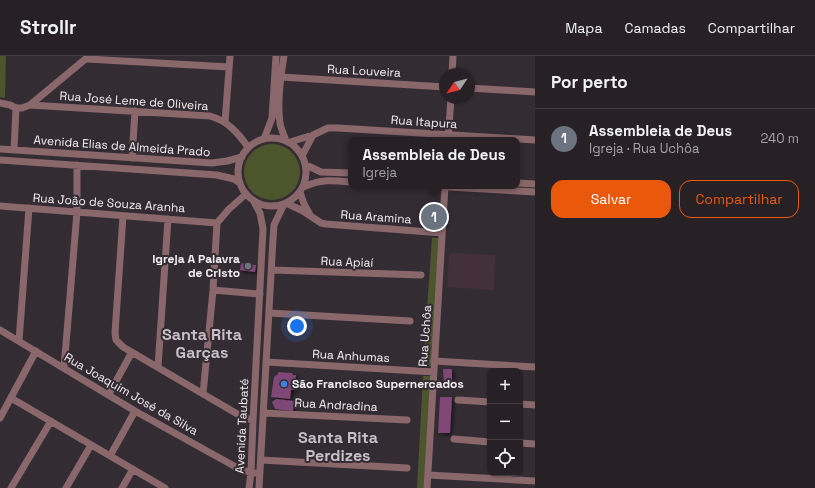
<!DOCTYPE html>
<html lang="pt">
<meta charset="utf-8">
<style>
:root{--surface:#272126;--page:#2f292e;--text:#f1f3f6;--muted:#a4a3a7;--line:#433e43;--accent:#ea580c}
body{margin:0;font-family:"Space Grotesk",sans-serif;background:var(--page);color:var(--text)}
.controls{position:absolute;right:12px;bottom:12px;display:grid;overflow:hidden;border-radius:8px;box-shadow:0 1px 3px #0004}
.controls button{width:36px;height:36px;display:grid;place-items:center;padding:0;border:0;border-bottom:1px solid var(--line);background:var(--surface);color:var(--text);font:20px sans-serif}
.compass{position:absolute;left:439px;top:12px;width:36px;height:36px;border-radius:50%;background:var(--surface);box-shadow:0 1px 3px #0004;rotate:235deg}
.you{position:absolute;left:297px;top:270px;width:14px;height:14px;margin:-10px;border:3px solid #fff;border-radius:50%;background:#1a73e8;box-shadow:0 0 0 6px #1a73e833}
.badge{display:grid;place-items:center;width:26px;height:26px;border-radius:50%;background:var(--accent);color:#fff;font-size:13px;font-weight:700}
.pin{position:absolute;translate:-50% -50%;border:2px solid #fff;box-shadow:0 1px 4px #0006}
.popup{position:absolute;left:348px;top:81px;width:172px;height:52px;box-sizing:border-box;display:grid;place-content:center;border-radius:8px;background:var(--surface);filter:drop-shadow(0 1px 3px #0005);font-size:13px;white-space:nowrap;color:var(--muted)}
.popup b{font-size:15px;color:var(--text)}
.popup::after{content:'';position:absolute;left:50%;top:100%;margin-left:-8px;border:8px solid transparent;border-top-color:var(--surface)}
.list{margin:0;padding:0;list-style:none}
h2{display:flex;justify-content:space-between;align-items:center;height:52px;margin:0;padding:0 16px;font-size:17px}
h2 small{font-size:13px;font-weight:400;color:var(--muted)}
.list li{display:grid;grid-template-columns:26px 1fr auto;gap:12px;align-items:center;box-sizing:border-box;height:60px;padding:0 16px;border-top:1px solid var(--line)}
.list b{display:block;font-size:15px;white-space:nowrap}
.list p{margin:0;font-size:13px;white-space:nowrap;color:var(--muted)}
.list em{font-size:13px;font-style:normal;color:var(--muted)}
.actions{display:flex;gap:8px;padding:12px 16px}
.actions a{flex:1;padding:9px 0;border:1px solid var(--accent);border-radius:12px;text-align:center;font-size:14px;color:var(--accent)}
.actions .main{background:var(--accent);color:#fff}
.icon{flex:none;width:22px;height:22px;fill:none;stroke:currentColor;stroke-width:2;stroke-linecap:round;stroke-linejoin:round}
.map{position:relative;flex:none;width:535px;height:432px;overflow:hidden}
header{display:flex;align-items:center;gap:24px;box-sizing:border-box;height:56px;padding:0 20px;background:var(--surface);border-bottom:1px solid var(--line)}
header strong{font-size:19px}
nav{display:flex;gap:22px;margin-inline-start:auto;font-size:14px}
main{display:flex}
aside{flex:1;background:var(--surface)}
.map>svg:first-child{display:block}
.education{fill:#433039}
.green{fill:#4c552c}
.building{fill:#7f4775;filter:url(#shadow)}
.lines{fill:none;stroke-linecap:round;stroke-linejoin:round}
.minor{stroke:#89676b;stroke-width:7}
.worship-dot{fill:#6b7280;stroke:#342c33;stroke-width:1.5}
.shop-dot{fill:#3f7fe0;stroke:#342c33;stroke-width:1.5}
.labels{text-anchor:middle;stroke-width:4;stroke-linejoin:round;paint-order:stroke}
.street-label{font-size:12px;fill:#f5f0f4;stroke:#342c33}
.poi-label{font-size:12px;font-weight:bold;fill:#f5f0f4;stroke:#342c33;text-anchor:end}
.district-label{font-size:16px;font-weight:bold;fill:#c9bfc8;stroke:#342c33}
</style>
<header>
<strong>Strollr</strong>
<nav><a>Mapa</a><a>Camadas</a><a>Compartilhar</a></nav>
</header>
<main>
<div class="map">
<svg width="535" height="432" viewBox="0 0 535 432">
<defs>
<filter id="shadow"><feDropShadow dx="2" dy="2" stdDeviation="2" flood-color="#0009"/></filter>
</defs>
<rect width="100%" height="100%" fill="#342c33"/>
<!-- education -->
<path class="education" d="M449,197L495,199L494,234L447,231Z"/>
<!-- green -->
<path class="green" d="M0,0H6L5,42L0,41Z
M244 116a28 28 0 1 1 56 0a28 28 0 1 1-56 0Z
M432,182H441L432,310H423Z
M423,320H431L424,432H417Z"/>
<!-- building -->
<path class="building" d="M431,154L438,155L437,166L431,167Z
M241,207L256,209L255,216L240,214Z
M443,313H452V329H444Z
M278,316L292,317L293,319H296L295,334H291L290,343L271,341L274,321L278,318Z
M440,341H452L450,377H438Z
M276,343L294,345L293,355L275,353L272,346Z"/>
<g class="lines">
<!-- minor -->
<path class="minor" d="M284,0C281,18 277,49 280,67C281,73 284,79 286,85
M87,3L229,11
M452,18L453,0
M281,21L445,31
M469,32L535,36
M0,47L10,49L16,52
M30,49L210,60C228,65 238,77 248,91
M16,52H22L30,49L89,0
M225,66L230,0
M238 116a34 34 0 1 1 68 0a34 34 0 1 1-68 0Z
M264,83L272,62L276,0
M448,84L451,42
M290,86L313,79L328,72H338L535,84
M0,93L212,107L227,105L242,101
M14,94L16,52
M302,100L313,79
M132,102L135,55
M0,104L217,119L234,123L240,127
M306,109L321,116L351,117
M517,127L535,128
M432,130L535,136
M303,131C322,123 331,124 351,126
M300,136L304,148L310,159
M286,147L303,155L321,167L326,168L442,177
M0,150L217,167
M123,160L115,277L116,284L123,291L239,359L253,365
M272,214L421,219
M213,234L260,238
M269,257L410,265
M0,274L135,355L234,410L251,417H260
M19,285L29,152
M434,305L535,311
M266,306L434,316
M158,311L168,163
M64,312L77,156V109
M109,338L132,296
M203,338L213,234L217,167L229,153L246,138
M11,342L165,432
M458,344L490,346
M520,348L535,349
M264,357L407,364
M0,362L36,295
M454,383L490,386
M520,387L535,388
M110,400L135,355
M261,404L407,412
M428,419L535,425
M11,432L51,365
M66,432L91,389
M122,432L133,413
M249,432L251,417L253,365L263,173L260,157L253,144
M259,432L273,183L274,169L284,148
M427,432L445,130"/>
</g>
<!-- markers -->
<circle class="worship-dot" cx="248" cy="210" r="4"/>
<circle class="shop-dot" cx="284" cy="328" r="4"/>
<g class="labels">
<!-- street labels -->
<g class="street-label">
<text transform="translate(364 15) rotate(3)" y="4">Rua Louveira</text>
<text transform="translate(134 45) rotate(4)" y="4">Rua José Leme de Oliveira</text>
<text transform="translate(424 66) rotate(4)" y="4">Rua Itapura</text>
<text transform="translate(122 90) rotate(4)" y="4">Avenida Elias de Almeida Prado</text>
<text transform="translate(109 147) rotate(4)" y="4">Rua João de Souza Aranha</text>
<text transform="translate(376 161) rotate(4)" y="4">Rua Aramina</text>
<text transform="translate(347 206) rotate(2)" y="4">Rua Apiaí</text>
<text transform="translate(425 280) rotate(-86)" y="4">Rua Uchôa</text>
<text transform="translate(351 300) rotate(3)" y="4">Rua Anhumas</text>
<text transform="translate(131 338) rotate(30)" y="4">Rua Joaquim José da Silva</text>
<text transform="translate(336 349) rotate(3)" y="4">Rua Andradina</text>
<text transform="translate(242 370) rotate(-87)" y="4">Avenida Taubaté</text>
</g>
<!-- poi labels -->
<g class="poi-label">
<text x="240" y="207">Igreja A Palavra<tspan x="240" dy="14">de Cristo</tspan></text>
<text x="292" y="332" text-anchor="start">São Francisco Supernercados</text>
</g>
<!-- district labels -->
<g class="district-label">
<text x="202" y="284">Santa Rita<tspan x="202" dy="18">Garças</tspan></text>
<text x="338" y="387">Santa Rita<tspan x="338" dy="18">Perdizes</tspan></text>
</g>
</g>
</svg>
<div class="controls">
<button>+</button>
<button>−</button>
<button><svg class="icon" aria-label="locate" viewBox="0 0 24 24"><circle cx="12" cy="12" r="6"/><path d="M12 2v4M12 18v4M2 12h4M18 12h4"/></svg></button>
</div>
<svg class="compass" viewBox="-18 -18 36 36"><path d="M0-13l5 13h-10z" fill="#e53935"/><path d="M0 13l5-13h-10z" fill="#a4a3a7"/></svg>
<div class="you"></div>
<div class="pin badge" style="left:434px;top:161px;background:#6b7280">1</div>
<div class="popup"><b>Assembleia de Deus</b>Igreja</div>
</div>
<aside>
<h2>Por perto<small></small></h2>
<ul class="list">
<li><span class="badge" style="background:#6b7280">1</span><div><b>Assembleia de Deus</b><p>Igreja · Rua Uchôa</p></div><em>240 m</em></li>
</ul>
<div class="actions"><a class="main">Salvar</a><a>Compartilhar</a></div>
</aside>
</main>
